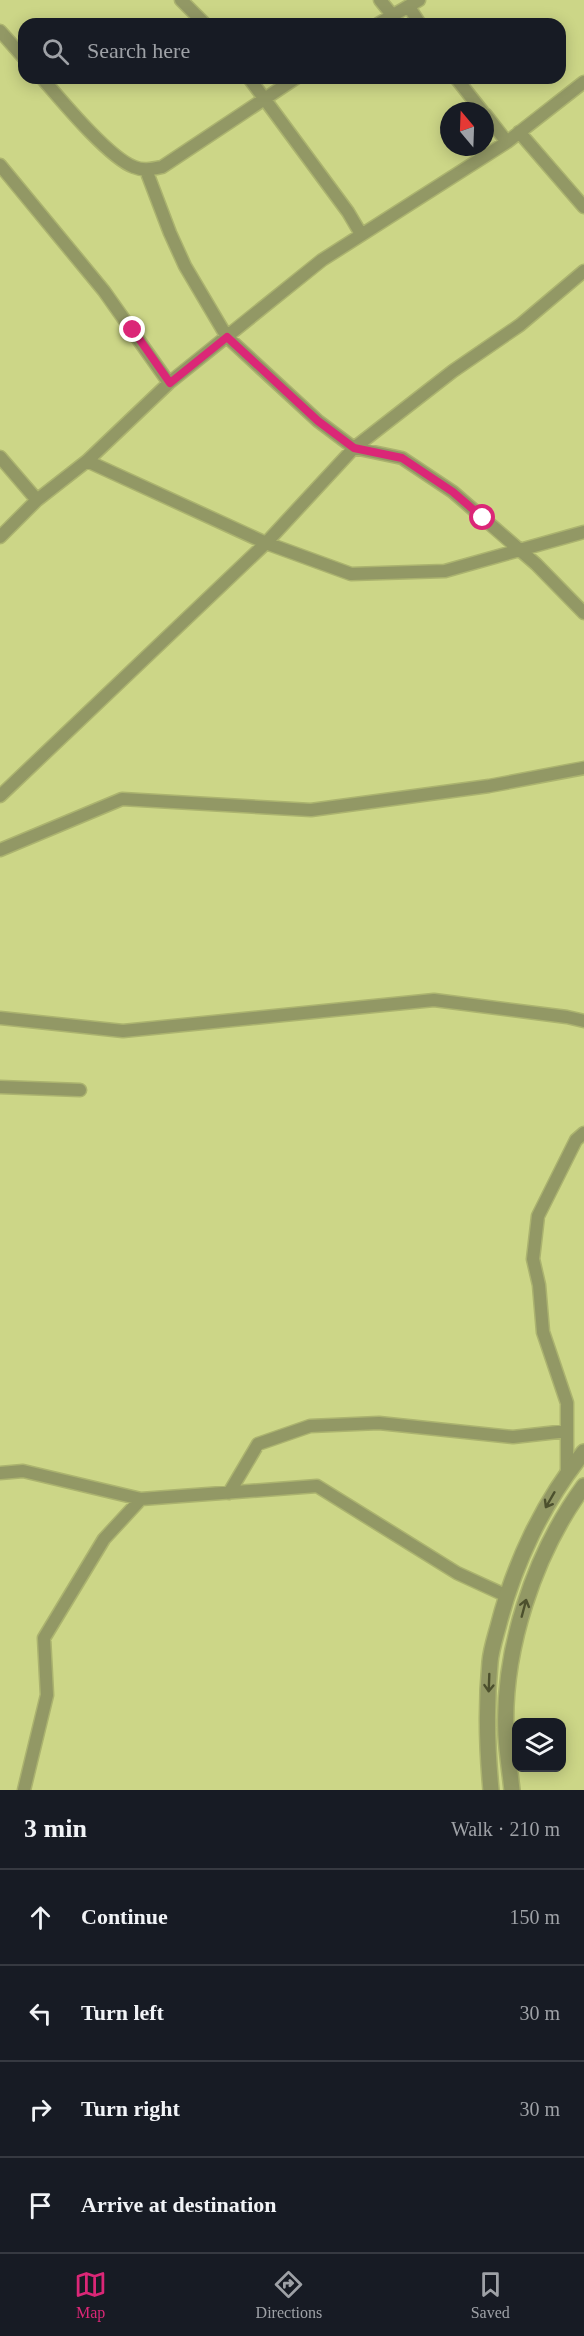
<!DOCTYPE html>
<meta charset="utf-8">
<style>
:root{--surface:#171b24;--page:#242831;--text:#f1f3f6;--muted:#9ea1a6;--line:#363941;--accent:#db2777}
body{margin:0;font-family:Georgia,serif;background:var(--page);color:var(--text)}
.controls{position:absolute;right:18px;bottom:18px;display:grid;overflow:hidden;border-radius:12px;box-shadow:0 3px 15px #0003}
.controls button{width:54px;height:54px;display:grid;place-items:center;padding:0;border:0;border-bottom:2px solid var(--line);background:var(--surface);color:var(--text);font:30px sans-serif}
.compass{position:absolute;left:440px;top:102px;width:54px;height:54px;border-radius:50%;background:var(--surface);box-shadow:0 3px 15px #0003;rotate:341deg}
.stop{position:absolute;width:18px;height:18px;margin:-14px;border:4px solid #db2777;border-radius:50%;background:#fff}
.stop.end{background:#db2777;border-color:#fff;box-shadow:0 2px 6px #0008}
.list{margin:0;padding:0;list-style:none}
h2{display:flex;justify-content:space-between;align-items:center;height:78px;margin:0;padding:0 24px;font-size:26px}
h2 small{font-size:20px;font-weight:400;color:var(--muted)}
.list li{display:grid;grid-template-columns:39px 1fr auto;gap:18px;align-items:center;box-sizing:border-box;height:96px;padding:0 24px;border-top:2px solid var(--line)}
.list b{display:block;font-size:22px;white-space:nowrap}
.list em{font-size:20px;font-style:normal;color:var(--muted)}
.icon{flex:none;width:33px;height:33px;fill:none;stroke:currentColor;stroke-width:2;stroke-linecap:round;stroke-linejoin:round}
.map{position:relative;flex:none;width:584px;height:1790px;overflow:hidden}
.search{position:absolute;background:var(--surface);box-shadow:0 3px 15px #0003;left:18px;right:18px;top:18px;height:66px;display:flex;align-items:center;gap:15px;box-sizing:border-box;padding:0 21px;border-radius:18px;color:var(--muted);font-size:22px}
.sheet{height:462px;background:var(--surface)}
nav{display:flex;justify-content:space-around;align-items:center;box-sizing:border-box;height:84px;border-top:2px solid var(--line);background:var(--surface);font-size:16px;color:var(--muted)}
nav a{display:grid;justify-items:center;gap:3px}
nav .on{color:var(--accent)}
.map>svg:first-child{display:block}
.lines{fill:none;stroke-linecap:round;stroke-linejoin:round}
.minor-casing{stroke:#abb36f;stroke-width:15}
.tertiary-casing{stroke:#abb36f;stroke-width:18}
.minor{stroke:#929865;stroke-width:12}
.tertiary{stroke:#929865;stroke-width:15}
.oneway{stroke:#4c502d}
.route{stroke:#db2777;stroke-width:8}
</style>
<div class="map">
<svg width="584" height="1790" viewBox="0 0 584 1790">
<rect width="100%" height="100%" fill="#ccd687"/>
<g class="lines">
<defs>
<path id="minor" d="M181,0L205,24
M380,0L393,16
M409,7L420,24
M378,24L419,0
M0,31L24,58
M42,78C61,100 109,158 134,167C143,171 152,169 162,167L296,78
M249,78L348,212L361,234
M456,78L482,111
M485,114L507,142
M519,132L584,207
M0,165L104,291L169,383
M146,170L170,233L185,266L227,337L318,421L354,448L402,458L453,492L536,564L584,613
M0,457L37,500
M87,461L266,543L351,574L445,571L584,532
M0,537L37,500L87,461L169,383L322,260L507,142L584,82
M0,796L266,543L354,448L453,371L520,325L584,271
M0,850L122,799L311,810L489,786L584,768
M0,1018L123,1031L434,1000L567,1017L584,1021
M0,1087L80,1090
M0,1473L23,1471L141,1499L317,1486L457,1573L507,1596
M567,1473V1403L543,1332L539,1285L533,1259L538,1216L576,1140L584,1133
M229,1493L258,1444L310,1426L379,1423L513,1437L567,1431
M24,1790L47,1695L44,1638L104,1539L141,1499"/>
<path id="tertiary" d="M491,1790C487,1748 486,1704 490,1662C491,1650 495,1638 498,1627C514,1564 543,1502 584,1452
M512,1790C510,1772 507,1753 506,1735C502,1651 534,1554 584,1486"/>
</defs>
<!-- minor casing -->
<use href="#minor" class="minor-casing"/>
<!-- tertiary casing -->
<use href="#tertiary" class="tertiary-casing"/>
<!-- minor -->
<use href="#minor" class="minor"/>
<!-- tertiary -->
<use href="#tertiary" class="tertiary"/>
</g>
<!-- one-way arrows -->
<defs><path id="oneway-shaft" d="M-6 0H5M1.5-3L5.5 0L1.5 3" fill="none" stroke-width="1.6" stroke-linecap="round" stroke-linejoin="round" transform="scale(1.5)"/></defs>
<g class="oneway">
<use href="#oneway-shaft" transform="translate(550 1500) rotate(120)"/>
<use href="#oneway-shaft" transform="translate(524 1608) rotate(-75)"/>
<use href="#oneway-shaft" transform="translate(489 1683) rotate(92)"/>
</g>
<g class="lines">
<!-- route -->
<path class="route" d="M133,330L170,383L227,337L318,421L354,448L402,458L453,492L483,518"/>
</g>
</svg>
<div class="controls">
<button><svg class="icon" aria-label="layers" viewBox="0 0 24 24"><path d="M12 4l9 5-9 5-9-5zM3 14l9 5 9-5"/></svg></button>
</div>
<svg class="compass" viewBox="-18 -18 36 36"><path d="M0-13l5 13h-10z" fill="#e53935"/><path d="M0 13l5-13h-10z" fill="#9ea1a6"/></svg>
<div class="stop" style="left:483px;top:518px"></div>
<div class="stop end" style="left:133px;top:330px"></div>
<div class="search"><svg class="icon" aria-label="search" viewBox="0 0 24 24"><circle cx="10" cy="10" r="6"/><path d="M15 15l6 6"/></svg>Search here</div>
</div>
<section class="sheet">
<h2>3 min<small>Walk · 210 m</small></h2>
<ul class="list">
<li><svg class="icon" aria-label="ahead" viewBox="0 0 24 24"><path d="M12 20V5M6 11l6-6 6 6"/></svg><div><b>Continue</b></div><em>150 m</em></li>
<li><svg class="icon" aria-label="left" viewBox="0 0 24 24"><path d="M17 20v-9H6M10 6l-5 5 5 5"/></svg><div><b>Turn left</b></div><em>30 m</em></li>
<li><svg class="icon" aria-label="right" viewBox="0 0 24 24"><path d="M7 20v-9h11M14 6l5 5-5 5"/></svg><div><b>Turn right</b></div><em>30 m</em></li>
<li><svg class="icon" aria-label="arrive" viewBox="0 0 24 24"><path d="M6 21V4h12l-3 4 3 4H6"/></svg><div><b>Arrive at destination</b></div></li>
</ul>
</section>
<nav>
<a class="on"><svg class="icon" aria-label="map" viewBox="0 0 24 24"><path d="M3 6l6-2 6 2 6-2v14l-6 2-6-2-6 2zM9 4v14M15 6v14"/></svg>Map</a>
<a><svg class="icon" aria-label="directions" viewBox="0 0 24 24"><path d="M12 3l9 9-9 9-9-9zM9 14v-3h6M13 9l2 2-2 2"/></svg>Directions</a>
<a><svg class="icon" aria-label="saved" viewBox="0 0 24 24"><path d="M7 4h10v16l-5-4-5 4z"/></svg>Saved</a>
</nav>
